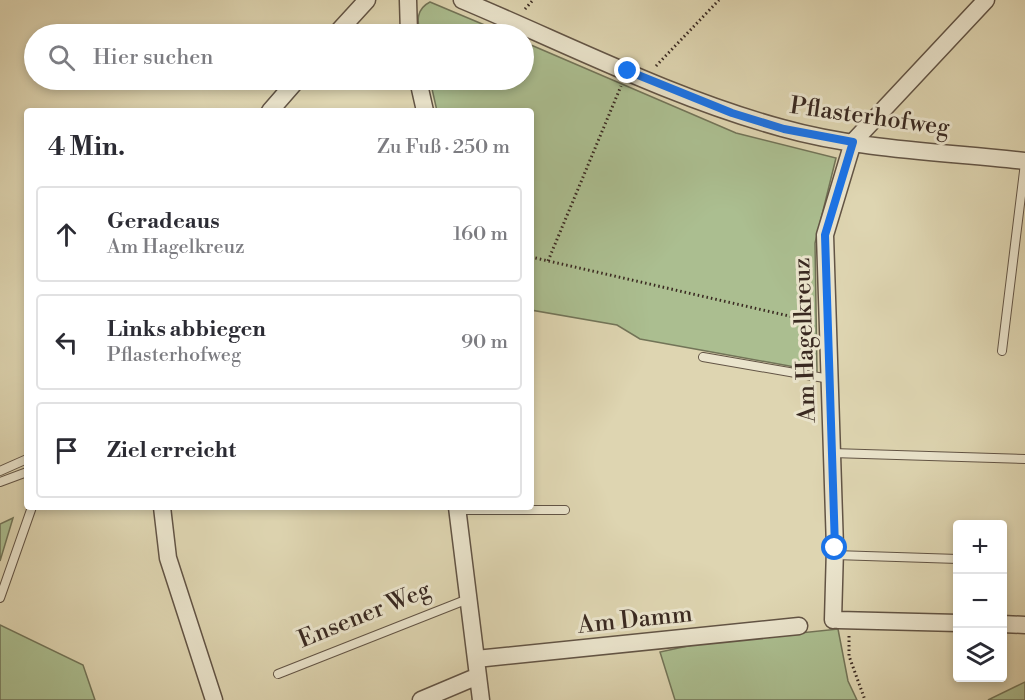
<!DOCTYPE html>
<html lang="de">
<meta charset="utf-8">
<style>
:root{--surface:#fff;--page:#f2f2f3;--text:#2b2b33;--muted:#7c7c81;--line:#e1e1e2}
body{margin:0;font-family:"Libre Bodoni",serif;background:var(--page);color:var(--text)}
.controls{position:absolute;right:18px;bottom:18px;display:grid;overflow:hidden;border-radius:6px;box-shadow:0 3px 9px #0003}
.controls button{width:54px;height:54px;display:grid;place-items:center;padding:0;border:0;border-bottom:2px solid var(--line);background:var(--surface);color:var(--text);font:30px sans-serif}
.stop{position:absolute;width:18px;height:18px;margin:-14px;border:4px solid #1a73e8;border-radius:50%;background:#fff}
.stop.end{background:#1a73e8;border-color:#fff;box-shadow:0 2px 6px #0008}
.list{margin:0;padding:0;list-style:none}
h2{display:flex;justify-content:space-between;align-items:center;height:78px;margin:0;padding:0 24px;font-size:26px}
h2 small{font-size:20px;font-weight:400;color:var(--muted)}
.list li{display:grid;grid-template-columns:39px 1fr auto;gap:18px;align-items:center;box-sizing:border-box;height:96px;margin:0 12px 12px;padding:0 12px;border:2px solid var(--line);border-radius:6px}
.list b{display:block;font-size:22px;white-space:nowrap}
.list p{margin:0;font-size:20px;white-space:nowrap;color:var(--muted)}
.list em{font-size:20px;font-style:normal;color:var(--muted)}
.icon{flex:none;width:33px;height:33px;fill:none;stroke:currentColor;stroke-width:2;stroke-linecap:round;stroke-linejoin:round}
.map{position:relative;flex:none;width:1025px;height:700px;overflow:hidden}
.search{position:absolute;background:var(--surface);box-shadow:0 3px 9px #0003;left:24px;top:24px;width:510px;height:66px;display:flex;align-items:center;gap:15px;box-sizing:border-box;padding:0 21px;border-radius:33px;color:var(--muted);font-size:22px}
.panel{position:absolute;background:var(--surface);box-shadow:0 3px 9px #0003;left:24px;top:108px;width:510px;height:402px;border-radius:6px}
.map>svg:first-child{display:block}
.green{fill:#abbe90;stroke:#727458;stroke-width:1.5}
.lines{fill:none;stroke-linecap:round;stroke-linejoin:round}
.lane-casing{stroke:#625445;stroke-width:10}
.street-casing{stroke:#625445;stroke-width:19}
.path{stroke:#392921;stroke-width:3;stroke-dasharray:1.5 3;stroke-linecap:butt}
.lane{stroke:#eae4cc;stroke-width:8}
.street{stroke:#eae4cc;stroke-width:16}
.route{stroke:#1a73e8;stroke-width:8}
.labels{text-anchor:middle;stroke-width:6;stroke-linejoin:round;paint-order:stroke}
.street-label{font-size:24px;fill:#392921;stroke:#eae4cc}
</style>
<div class="map">
<svg width="1025" height="700" viewBox="0 0 1025 700">
<rect width="100%" height="100%" fill="#ded5b1"/>
<filter id="stains"><feTurbulence type="fractalNoise" baseFrequency=".00333" numOctaves="4"/><feColorMatrix values="0 0 0 0 .2 0 0 0 0 .09 0 0 0 0 .02 0 0 0 .5 -.17"/></filter>
<radialGradient id="worn" r=".72"><stop offset=".6" stop-color="#630" stop-opacity="0"/><stop offset="1" stop-color="#630" stop-opacity=".3"/></radialGradient>
<!-- green -->
<path class="green" d="M430,2L506,34H420C417,21 416,9 430,2Z
M524,42L736,133L836,158L815,243L817,371L640,339L617,325L531,310V111H437L430,80H524Z
M13,518L0,561V524Z
M0,625L83,665L95,700H0Z
M838,629L848,681L857,700H675L660,652L697,644Z
M1025,682V700H988Z"/>
<g class="lines">
<defs>
<path id="lane" d="M1002,351L1025,163
M703,357L830,379
M832,453L1025,459
M0,471L27,459
M0,482L27,472
M457,510H565
M835,555L958,559
M0,598L32,507
M278,674L468,599"/>
<path id="street" d="M408,0L409,34
M462,0C567,44 672,98 782,128C860,150 945,152 1025,161
M336,34L367,0
M418,80L425,111
M270,111L297,80
M162,507L168,558L214,700
M457,507L481,700
M833,620L835,548L825,235L853,142L986,0
M838,620L958,623
M1002,624L1025,625
M476,659L799,626
M421,700L478,676"/>
</defs>
<!-- lane casing -->
<use href="#lane" class="lane-casing"/>
<!-- street casing -->
<use href="#street" class="street-casing"/>
<!-- path -->
<path class="path" d="M525,9L533,0
M656,66L719,0
M531,257L811,321
M548,261L621,86
M849,636V656L865,700"/>
<!-- lane -->
<use href="#lane" class="lane"/>
<!-- street -->
<use href="#street" class="street"/>
</g>
<g class="lines">
<!-- route -->
<path class="route" d="M628,71L732,113L784,129L853,142L825,235L835,548"/>
</g>
<g class="labels">
<!-- street labels -->
<g class="street-label">
<text transform="translate(870 116) rotate(8)" y="8">Pflasterhofweg</text>
<text transform="translate(804 340) rotate(-92)" y="8">Am Hagelkreuz</text>
<text transform="translate(364 614) rotate(-22)" y="8">Ensener Weg</text>
<text transform="translate(635 619) rotate(-6)" y="8">Am Damm</text>
</g>
</g>
<rect width="100%" height="100%" filter="url(#stains)"/>
<rect width="100%" height="100%" fill="url(#worn)"/>
</svg>
<div class="controls">
<button>+</button>
<button>−</button>
<button><svg class="icon" aria-label="layers" viewBox="0 0 24 24"><path d="M12 4l9 5-9 5-9-5zM3 14l9 5 9-5"/></svg></button>
</div>
<div class="stop" style="left:835px;top:548px"></div>
<div class="stop end" style="left:628px;top:71px"></div>
<div class="search"><svg class="icon" aria-label="search" viewBox="0 0 24 24"><circle cx="10" cy="10" r="6"/><path d="M15 15l6 6"/></svg>Hier suchen</div>
<section class="panel">
<h2>4 Min.<small>Zu Fuß · 250 m</small></h2>
<ul class="list">
<li><svg class="icon" aria-label="ahead" viewBox="0 0 24 24"><path d="M12 20V5M6 11l6-6 6 6"/></svg><div><b>Geradeaus</b><p>Am Hagelkreuz</p></div><em>160 m</em></li>
<li><svg class="icon" aria-label="left" viewBox="0 0 24 24"><path d="M17 20v-9H6M10 6l-5 5 5 5"/></svg><div><b>Links abbiegen</b><p>Pflasterhofweg</p></div><em>90 m</em></li>
<li><svg class="icon" aria-label="arrive" viewBox="0 0 24 24"><path d="M6 21V4h12l-3 4 3 4H6"/></svg><div><b>Ziel erreicht</b></div></li>
</ul>
</section>
</div>
